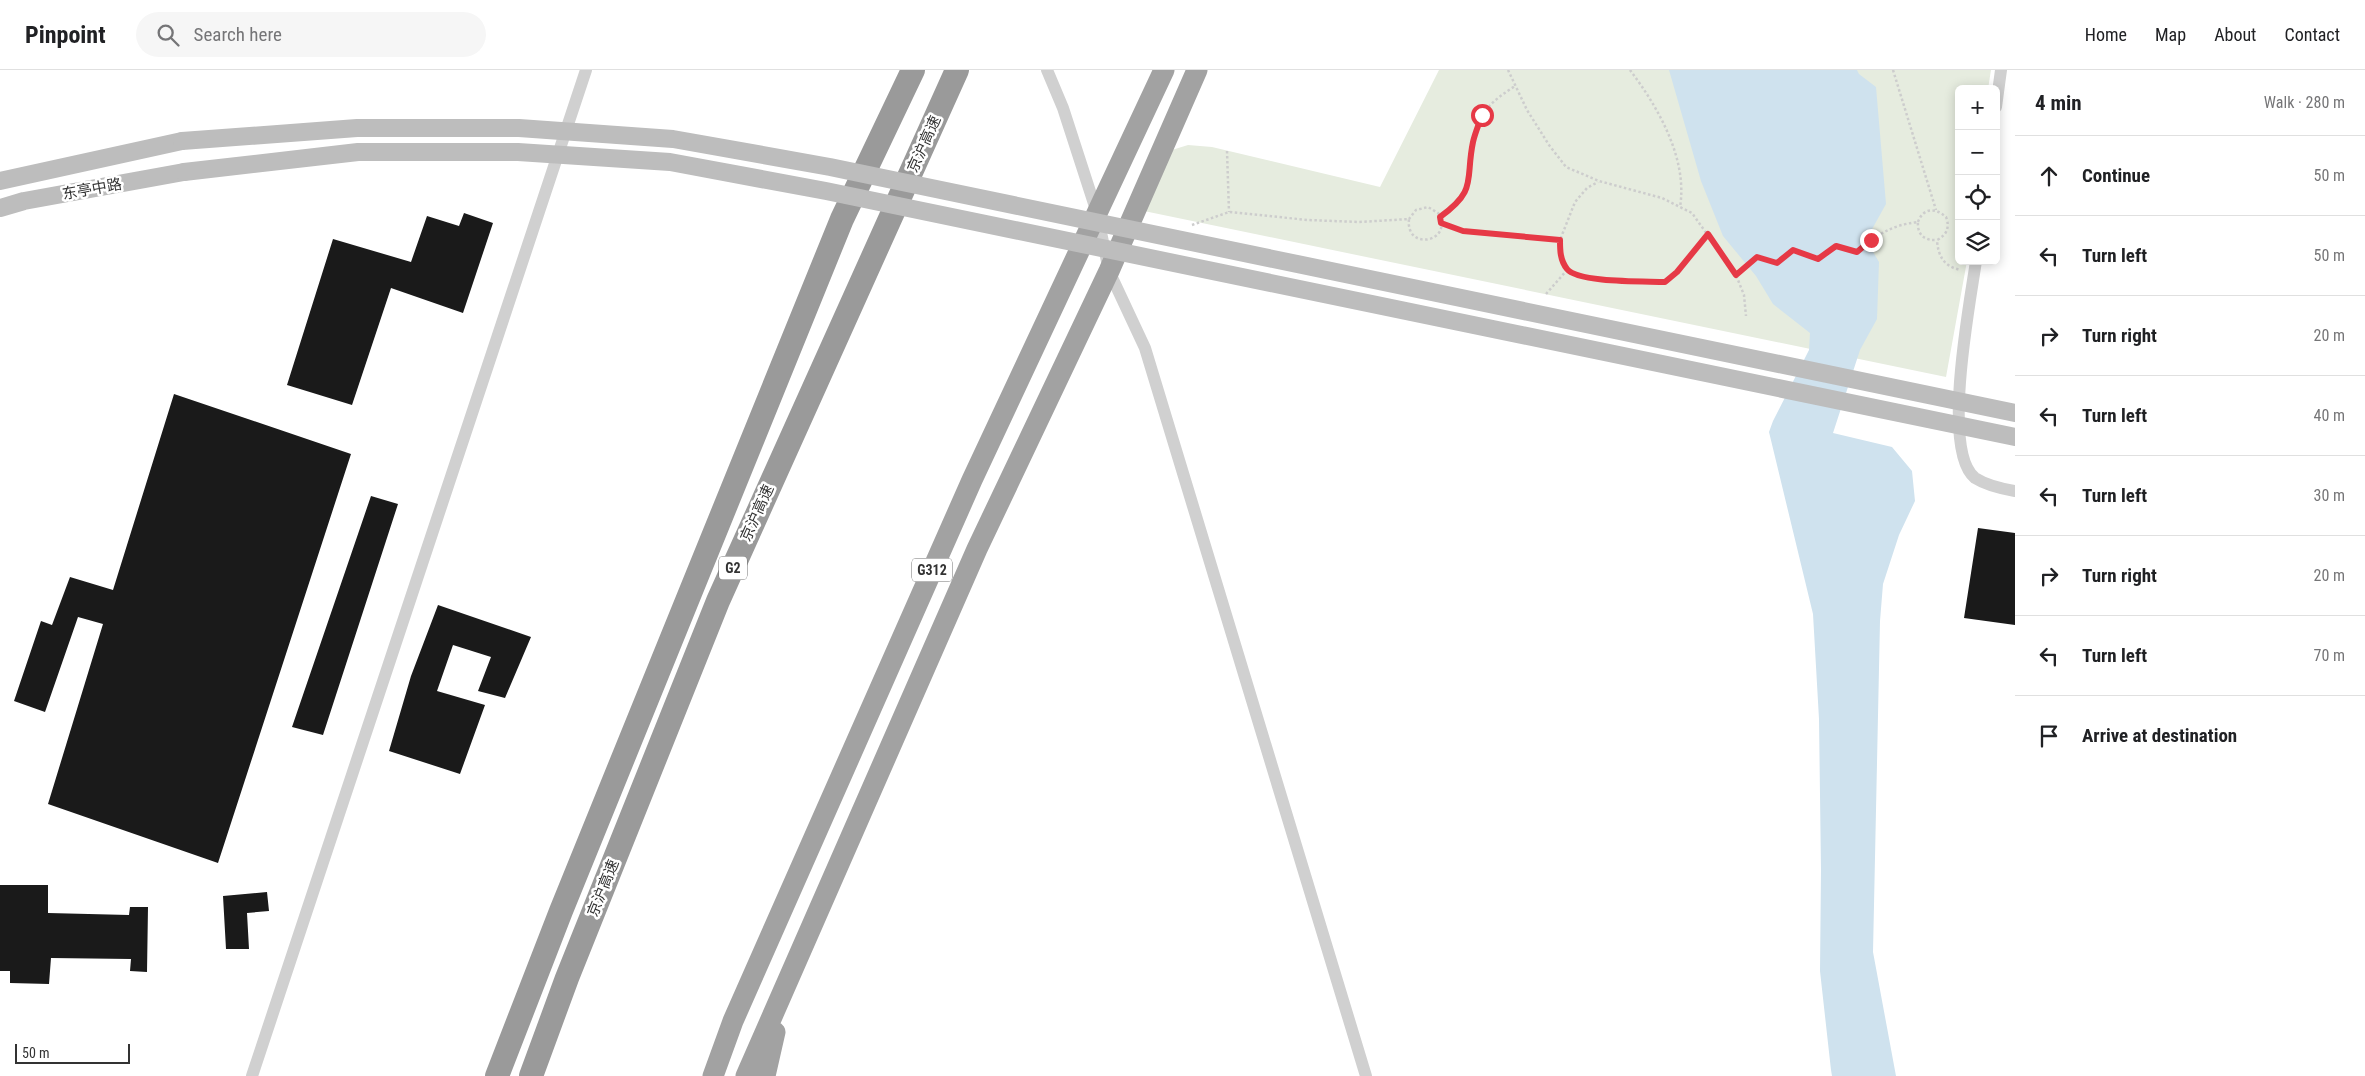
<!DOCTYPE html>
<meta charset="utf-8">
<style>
:root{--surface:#fff;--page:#f6f6f6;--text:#202124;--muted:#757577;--line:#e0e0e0}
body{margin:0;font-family:"Roboto Condensed","Noto Sans SC",sans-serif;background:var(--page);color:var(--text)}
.controls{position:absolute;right:15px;top:15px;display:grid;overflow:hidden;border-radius:8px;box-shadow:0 2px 12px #0003}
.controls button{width:45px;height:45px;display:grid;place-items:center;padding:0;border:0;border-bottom:1px solid var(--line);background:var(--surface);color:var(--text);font:25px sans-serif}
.scale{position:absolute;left:15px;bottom:12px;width:115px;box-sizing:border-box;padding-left:5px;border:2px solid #333;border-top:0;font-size:14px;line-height:18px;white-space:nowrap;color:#333;-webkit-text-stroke:4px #fff;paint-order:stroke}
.stop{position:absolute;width:15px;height:15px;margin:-11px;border:4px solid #e63946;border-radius:50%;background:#fff}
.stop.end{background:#e63946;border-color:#fff;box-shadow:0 1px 5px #0008}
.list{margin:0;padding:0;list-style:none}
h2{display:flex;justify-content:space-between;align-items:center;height:65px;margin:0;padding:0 20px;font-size:21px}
h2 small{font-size:16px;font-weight:400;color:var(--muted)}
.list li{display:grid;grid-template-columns:32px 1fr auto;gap:15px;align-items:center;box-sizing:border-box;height:80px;padding:0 20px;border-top:1px solid var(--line)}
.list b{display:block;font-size:19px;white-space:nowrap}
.list em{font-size:16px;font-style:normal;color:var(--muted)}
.icon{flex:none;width:28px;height:28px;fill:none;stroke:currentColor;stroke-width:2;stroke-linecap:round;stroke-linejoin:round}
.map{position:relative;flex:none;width:2015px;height:1006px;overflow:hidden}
header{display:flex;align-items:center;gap:30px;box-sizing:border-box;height:70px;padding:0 25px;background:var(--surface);border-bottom:1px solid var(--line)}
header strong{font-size:24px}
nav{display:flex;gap:28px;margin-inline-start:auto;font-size:18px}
.search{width:350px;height:45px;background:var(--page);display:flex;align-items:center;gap:12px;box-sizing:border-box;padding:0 18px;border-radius:28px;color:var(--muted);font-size:19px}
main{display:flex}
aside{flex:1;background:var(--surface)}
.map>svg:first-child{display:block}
.green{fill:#e6ecdf}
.water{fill:#cfe2ee}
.building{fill:#1a1a1a}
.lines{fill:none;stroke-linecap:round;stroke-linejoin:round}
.path{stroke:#cdcdcd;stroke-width:2.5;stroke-dasharray:2.5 2.5;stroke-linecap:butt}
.minor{stroke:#d0d0d0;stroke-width:12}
.secondary{stroke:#bdbdbd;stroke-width:18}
.trunk{stroke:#a2a2a2;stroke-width:21}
.motorway{stroke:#9a9a9a;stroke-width:24}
.secondary-bridge{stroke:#bdbdbd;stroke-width:18}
.route{stroke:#e63946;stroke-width:6}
.labels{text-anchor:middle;stroke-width:5;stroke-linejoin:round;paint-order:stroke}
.shield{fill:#fff;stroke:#707070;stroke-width:1}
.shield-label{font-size:14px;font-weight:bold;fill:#333}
.street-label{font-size:15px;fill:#333;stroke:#fff}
</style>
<header>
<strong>Pinpoint</strong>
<div class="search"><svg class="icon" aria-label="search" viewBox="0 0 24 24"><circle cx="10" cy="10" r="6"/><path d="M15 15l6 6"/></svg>Search here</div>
<nav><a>Home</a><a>Map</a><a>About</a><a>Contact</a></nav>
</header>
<main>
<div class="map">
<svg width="2015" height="1006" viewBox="0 0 2015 1006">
<rect width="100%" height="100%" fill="#fff"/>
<!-- green -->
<path class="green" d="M1439,0H1991L1988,19H1959V191H1967L1946,307L1144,141L1172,80L1188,75L1212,77L1380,117Z"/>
<!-- water -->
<path class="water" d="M1669,0H1857L1859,4L1876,17L1886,134L1866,170L1879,192L1877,249L1860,280L1833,363L1892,377L1912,401L1915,431L1899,465L1883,514L1880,551L1873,882L1896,1006H1832L1831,1000L1820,901L1821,800L1819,649L1813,544L1769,362L1773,351L1809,280L1810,263L1773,234L1756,206L1723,166L1701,111Z"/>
<!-- building -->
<path class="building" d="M464,143L493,153L463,243L391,218L352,335L287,315L333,169L411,192L427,146L459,156Z
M174,324L351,384L218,793L48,734L103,554L78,547L45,642L14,631L41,551L52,555L70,507L113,520Z
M371,426L398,434L323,665L292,657Z
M1978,458L2015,463V555L1964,548Z
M438,535L531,567L505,628L478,621L491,587L453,575L437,621L485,635L460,704L389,681L411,606Z
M0,815H48V843L129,845L130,837H148L147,902L130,901L131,889L51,888L49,914L10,913V901H0Z
M267,822L269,841L247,843L249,879H226L223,826Z"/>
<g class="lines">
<!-- path -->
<path class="path" d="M1508,0L1527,40L1549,75L1566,97L1599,111L1662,128L1692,143L1736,205L1744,225L1746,246
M1630,0C1658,37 1688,89 1680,137
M1893,0L1936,140
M1227,81L1229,142
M1440,147C1481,118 1464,102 1476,62C1478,56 1479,49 1483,44C1491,32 1503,24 1515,16
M1918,152C1923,138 1935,137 1946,147C1950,157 1947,165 1937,170C1938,186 1944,197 1961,200
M1441,153L1463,161L1560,170
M1192,155L1229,142L1308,150L1359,152L1409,149C1405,182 1455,172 1438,143L1428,137L1416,140L1409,149
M1567,200C1593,214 1636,211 1665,213L1677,202L1707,165
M1736,205L1757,187L1777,193L1793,180L1818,189L1835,176L1857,182C1877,165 1891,155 1918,152C1917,165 1925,171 1937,170
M1546,224L1567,200L1560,185V170L1575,132L1587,118L1598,112"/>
<!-- minor -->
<path class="minor" d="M1047,0L1063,38L1097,143L1109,201L1145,278L1366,1006
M1996,37L2001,0
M1976,191C1970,233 1941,381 1975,408C1986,415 2003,419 2015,421
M252,1006L586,0"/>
<!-- secondary -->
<path class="secondary" d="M0,111L182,71
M0,138L24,131L184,102"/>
<!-- trunk -->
<path class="trunk" d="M713,1006L733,951L972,410L1164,0
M746,1006L977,479L1109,201L1197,0
M765,1006L775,962"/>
<!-- motorway -->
<path class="motorway" d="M497,1006L561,841L842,149L913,0
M531,1006L567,908L718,531L957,0"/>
<!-- secondary-bridge -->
<path class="secondary-bridge" d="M182,71L357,58H519L673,69L830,97L2015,343
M184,102L358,82H518L670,92L826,121L2015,367"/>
</g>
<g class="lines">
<!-- route -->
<path class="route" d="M1482,45C1479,54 1475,63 1473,72C1465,110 1478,120 1440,147L1441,153L1463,161L1560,170C1560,180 1560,190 1567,199C1578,213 1646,211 1665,212L1677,202L1708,164L1736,205L1757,187L1777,193L1793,180L1818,189L1836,176L1857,182L1871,170"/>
</g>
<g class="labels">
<!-- shield labels -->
<g class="shield">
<rect x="719" y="486.5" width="28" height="23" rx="4"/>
<rect x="912" y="488.5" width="40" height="23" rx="4"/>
</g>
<g class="shield-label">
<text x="733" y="503">G2</text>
<text x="932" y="505">G312</text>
</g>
<!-- street labels -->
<g class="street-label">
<text transform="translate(924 74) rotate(-66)" y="5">京沪高速</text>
<text transform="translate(92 119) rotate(-10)" y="5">东亭中路</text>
<text transform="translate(757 443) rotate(-66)" y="5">京沪高速</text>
<text transform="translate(603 818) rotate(-68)" y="5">京沪高速</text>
</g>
</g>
</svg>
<div class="controls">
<button>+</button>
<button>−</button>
<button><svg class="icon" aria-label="locate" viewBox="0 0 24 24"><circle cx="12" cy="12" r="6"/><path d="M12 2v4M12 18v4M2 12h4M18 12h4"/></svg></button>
<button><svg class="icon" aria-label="layers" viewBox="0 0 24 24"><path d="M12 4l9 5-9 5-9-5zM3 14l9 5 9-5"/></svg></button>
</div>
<div class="scale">50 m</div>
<div class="stop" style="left:1482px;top:45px"></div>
<div class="stop end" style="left:1871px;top:170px"></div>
</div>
<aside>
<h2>4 min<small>Walk · 280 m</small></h2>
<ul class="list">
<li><svg class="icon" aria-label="ahead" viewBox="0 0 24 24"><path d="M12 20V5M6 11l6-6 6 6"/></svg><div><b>Continue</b></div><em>50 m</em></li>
<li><svg class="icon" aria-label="left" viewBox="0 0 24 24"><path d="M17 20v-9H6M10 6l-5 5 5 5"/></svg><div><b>Turn left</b></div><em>50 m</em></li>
<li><svg class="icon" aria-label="right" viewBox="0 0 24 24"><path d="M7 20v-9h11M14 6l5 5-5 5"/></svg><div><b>Turn right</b></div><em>20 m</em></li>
<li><svg class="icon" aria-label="left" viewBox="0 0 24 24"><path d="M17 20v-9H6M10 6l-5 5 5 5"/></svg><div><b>Turn left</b></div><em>40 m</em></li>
<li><svg class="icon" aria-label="left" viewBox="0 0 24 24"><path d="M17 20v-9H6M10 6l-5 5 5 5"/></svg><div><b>Turn left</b></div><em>30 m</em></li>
<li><svg class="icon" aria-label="right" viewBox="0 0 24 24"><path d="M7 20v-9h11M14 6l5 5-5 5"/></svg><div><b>Turn right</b></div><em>20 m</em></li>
<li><svg class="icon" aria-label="left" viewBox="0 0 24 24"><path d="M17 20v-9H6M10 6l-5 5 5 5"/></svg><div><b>Turn left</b></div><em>70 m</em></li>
<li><svg class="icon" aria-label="arrive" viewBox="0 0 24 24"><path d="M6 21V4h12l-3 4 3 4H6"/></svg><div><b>Arrive at destination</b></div></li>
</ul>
</aside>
</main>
